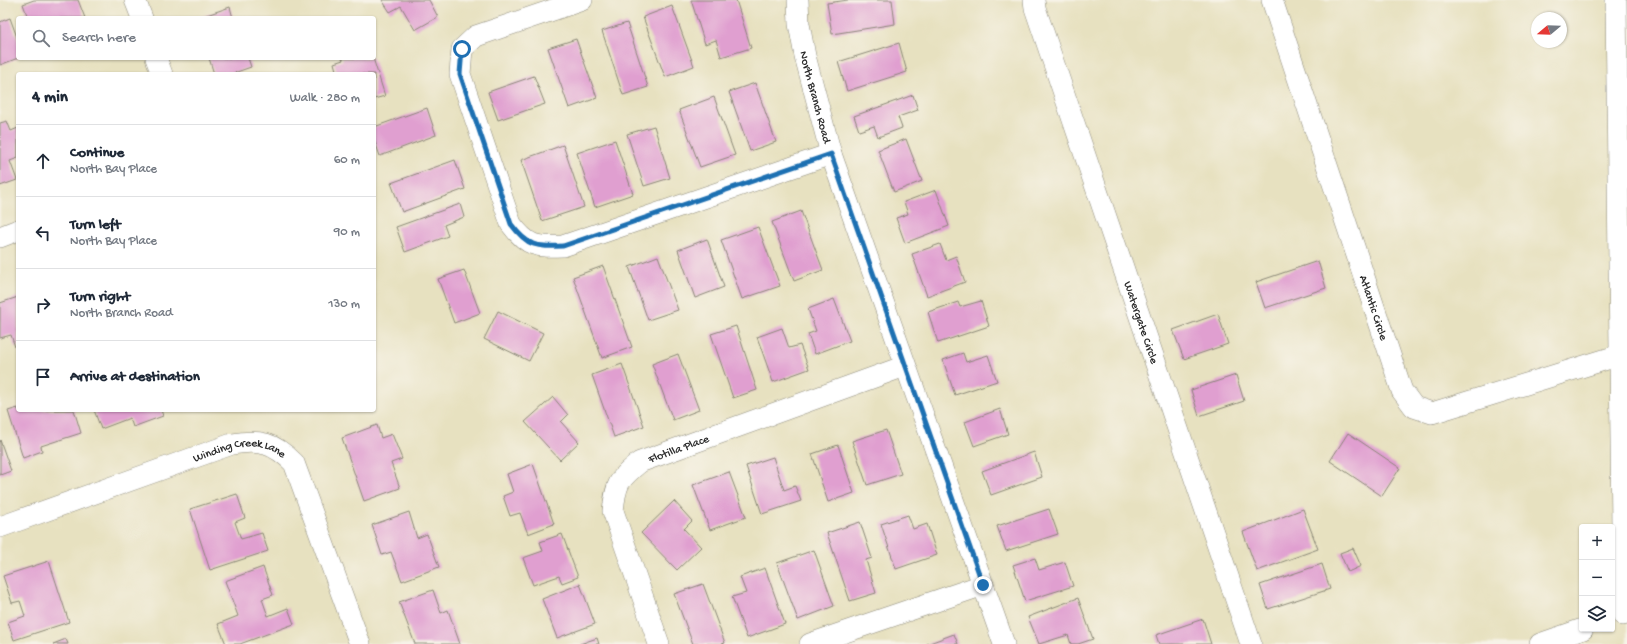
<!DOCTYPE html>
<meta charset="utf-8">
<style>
:root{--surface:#fff;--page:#f6f6f7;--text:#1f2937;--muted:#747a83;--line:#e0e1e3}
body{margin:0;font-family:"Gochi Hand",sans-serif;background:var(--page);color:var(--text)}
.controls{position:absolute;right:12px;bottom:12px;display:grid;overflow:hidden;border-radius:4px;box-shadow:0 1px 3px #0004}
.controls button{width:36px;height:36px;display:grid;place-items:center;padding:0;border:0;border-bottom:1px solid var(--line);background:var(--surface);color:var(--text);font:20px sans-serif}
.compass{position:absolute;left:1531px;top:12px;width:36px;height:36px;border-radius:50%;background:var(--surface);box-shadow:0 1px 3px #0004;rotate:251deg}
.stop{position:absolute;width:12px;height:12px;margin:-9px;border:3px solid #1f6fb2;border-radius:50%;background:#fff}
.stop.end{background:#1f6fb2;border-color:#fff;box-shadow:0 1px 4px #0008}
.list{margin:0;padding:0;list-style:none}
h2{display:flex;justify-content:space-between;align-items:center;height:52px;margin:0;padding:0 16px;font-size:17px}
h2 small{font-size:13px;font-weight:400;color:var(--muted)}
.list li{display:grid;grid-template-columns:26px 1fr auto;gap:12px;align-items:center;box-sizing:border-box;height:72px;padding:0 16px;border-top:1px solid var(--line)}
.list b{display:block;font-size:15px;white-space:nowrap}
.list p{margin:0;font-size:13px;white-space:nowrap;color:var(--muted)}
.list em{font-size:13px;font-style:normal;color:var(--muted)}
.icon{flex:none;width:22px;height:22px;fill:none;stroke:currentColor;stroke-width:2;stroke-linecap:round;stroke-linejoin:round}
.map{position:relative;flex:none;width:1627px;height:644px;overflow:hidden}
.search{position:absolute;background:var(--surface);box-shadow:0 1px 3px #0004;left:16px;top:16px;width:360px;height:44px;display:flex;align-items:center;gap:10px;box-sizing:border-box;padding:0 14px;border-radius:4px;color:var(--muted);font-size:15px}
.panel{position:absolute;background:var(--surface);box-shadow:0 1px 3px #0004;left:16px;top:72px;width:360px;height:340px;border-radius:4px}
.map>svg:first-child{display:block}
.building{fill:#e09fd0}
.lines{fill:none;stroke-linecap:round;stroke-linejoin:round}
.street-casing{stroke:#898676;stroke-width:22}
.street{stroke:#fff;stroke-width:21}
.route{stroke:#1f6fb2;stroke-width:5}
.labels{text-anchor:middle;stroke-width:4;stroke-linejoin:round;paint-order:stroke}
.street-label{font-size:12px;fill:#2b2b2b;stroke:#f7f3e8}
</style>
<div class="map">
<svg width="1627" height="644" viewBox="0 0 1627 644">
<rect width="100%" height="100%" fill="#f7f3e8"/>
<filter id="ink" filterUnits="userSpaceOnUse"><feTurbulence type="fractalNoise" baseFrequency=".025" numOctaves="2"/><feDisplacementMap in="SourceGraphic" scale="8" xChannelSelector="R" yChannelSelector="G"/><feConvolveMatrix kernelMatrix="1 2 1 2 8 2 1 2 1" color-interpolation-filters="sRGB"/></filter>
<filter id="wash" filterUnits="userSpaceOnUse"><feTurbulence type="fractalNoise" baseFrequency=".012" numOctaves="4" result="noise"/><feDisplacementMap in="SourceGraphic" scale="16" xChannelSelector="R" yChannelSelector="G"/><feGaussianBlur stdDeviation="0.9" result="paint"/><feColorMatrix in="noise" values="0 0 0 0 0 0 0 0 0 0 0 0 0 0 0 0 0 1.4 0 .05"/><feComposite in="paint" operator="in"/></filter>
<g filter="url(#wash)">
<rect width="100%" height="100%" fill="#e7e1c0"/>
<g id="blocks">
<!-- building -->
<path class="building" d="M34,0H78L85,18H28L23,4Z
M382,0H429L438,17L415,30L401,6L390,12Z
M691,0H736L751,48L721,57L716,40L705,44Z
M848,0H892L895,24L832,34L827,3Z
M672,6L694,66L665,77L643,17Z
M230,7L233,18H198Z
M10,18L18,40V58L0,65V22Z
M627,23L648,87L623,95L602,31Z
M576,39L597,98L569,108L548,48Z
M899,43L907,72L847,91L838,62Z
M209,58H248L251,67L231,74H214Z
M342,58H373L385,96L374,99V74H337L334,63L343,60Z
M534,76L545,104L498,120L488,92Z
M755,83L776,142L750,151L729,92Z
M913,95L918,110L898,117L902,128L878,137L874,126L859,131L854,116Z
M714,97L735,155L700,167L679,110Z
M427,108L436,135L380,156L374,139V127Z
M7,121L11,131L18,128V158L10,161L17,180L0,186V123Z
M654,126L670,178L644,186L627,134Z
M906,139L922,181L894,192L878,150Z
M615,140L633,194L595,207L577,153Z
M563,145L584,207L542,221L521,160Z
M455,160L465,189L402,212L391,183Z
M936,190L949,226L905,243L896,218L908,214L904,202Z
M460,204L464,217L444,225L448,236L405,252L396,227Z
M801,211L823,270L794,281L772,222Z
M758,227L780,286L742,299L721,240Z
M707,239L724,287L695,298L678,250Z
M940,244L946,260L956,256L965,282L927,296L912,254Z
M658,256L678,310L648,320L629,267Z
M1318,261L1326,288L1265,308L1256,282Z
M603,266L632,347L602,358L573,277Z
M464,270L480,313L454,323L438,279Z
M18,297V346L15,347L11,335L0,338V303Z
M834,299L850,341L815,354L808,334L816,331L808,309Z
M981,301L989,326L938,343L928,312L958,302L960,307Z
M498,311L543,333L529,361L484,339Z
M1218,314L1228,344L1184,359L1173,330Z
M736,326L757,390L733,398L711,334Z
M782,328L789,348L800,345L809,369L773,382L757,337Z
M963,353L966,362L988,355L997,381L955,395L943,360Z
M678,354L699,410L673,420L652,364Z
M622,364L644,426L614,437L592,375Z
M1236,375L1244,401L1199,416L1191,390Z
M553,397L568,415L561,422L579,442L560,460L525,422Z
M18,408V410H74L81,433L41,446L42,451L23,458L8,411Z
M1000,409L1008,434L974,446L965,422Z
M94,410H161L163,416L133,427L130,418L101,429Z
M377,425L381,438L392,434L402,459L391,463L400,488L364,501L342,438Z
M886,430L901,474L867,485L852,441Z
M1348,433L1400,468L1382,496L1330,461Z
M0,440L11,471L0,475Z
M838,445L854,493L828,502L812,454Z
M1034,452L1042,477L991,495L982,471Z
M773,457L784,490L795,486L801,501L762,514L746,466Z
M533,464L554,524L528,534L520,513L510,516L503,496L513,492L507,474Z
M729,472L746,517L710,530L693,485Z
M237,494L245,518L235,522L241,539L262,533L268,551L210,570L190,509Z
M674,501L692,521L684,529L701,547L677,570L641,533Z
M1049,509L1058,534L1006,551L997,526Z
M1303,509L1318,549L1257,571L1243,532Z
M409,512L417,538L427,534L439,567L402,581L391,552L382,555L372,525Z
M908,515L913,529L927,524L937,555L896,569L881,524Z
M860,522L872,558L866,560L876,593L850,601L827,533Z
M562,534L578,577L562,583L559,576L533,585L523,558L543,551L540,542Z
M1353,548L1361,566L1348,572L1340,553Z
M814,550L834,606L798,620L777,563Z
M1035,558L1039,570L1065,562L1073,586L1025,601L1013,565Z
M49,561L69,622L14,640L8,622L25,616L20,601L12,603L3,576Z
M1322,564L1330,589L1268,609L1260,585Z
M263,567L273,595L262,599L268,616L288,608L294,624L240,644H226L218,624L238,616L225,581Z
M765,568L785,624L747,638L732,597L746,593L740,577Z
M580,584L595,624L557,638L542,599Z
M703,584L725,643L722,644H693L674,594Z
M433,590L441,613L448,610L460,644H415L399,602Z
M1078,598L1093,639L1078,644H1071L1068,635L1039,644L1028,617Z
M1203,619L1211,644H1159L1156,635Z
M954,634L958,644H927Z
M597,638L599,644H580Z
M66,639L68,644H53Z"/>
</g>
</g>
<g filter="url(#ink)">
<use href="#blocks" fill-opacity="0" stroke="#898676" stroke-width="1"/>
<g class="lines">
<defs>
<g id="street">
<path d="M135,0L142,18"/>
<path d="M582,0L476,36L462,49L460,74L511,224C528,247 536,247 563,246L831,154"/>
<path id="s1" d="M798,0L799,24L805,56L831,154L1004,644"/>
<path id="s2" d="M1034,0L1035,8L1251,644"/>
<path id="s3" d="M1272,0L1402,391L1414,407L1432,413L1620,355"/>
<path d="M1616,0L1623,615"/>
<path d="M156,58L162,74"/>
<path d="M0,237L18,230"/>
<path id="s4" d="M0,527L232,444C260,439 274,443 294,463L360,644"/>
<path id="s5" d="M659,644L613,511C616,483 618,480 640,462L905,366"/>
<path d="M810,644L983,585"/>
<path d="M1540,644L1583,629"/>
</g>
</defs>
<!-- street casing -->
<use href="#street" class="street-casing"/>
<!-- street -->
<use href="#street" class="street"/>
</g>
</g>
<g class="lines" filter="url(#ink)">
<!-- route -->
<path class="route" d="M462,49L460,74L511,224C528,247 536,247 563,246L831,154L983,585"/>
</g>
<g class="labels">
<!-- street labels -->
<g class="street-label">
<text dy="4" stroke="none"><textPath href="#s1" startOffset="99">North Branch Road</textPath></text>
<text dy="4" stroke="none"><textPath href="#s3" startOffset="324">Atlantic Circle</textPath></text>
<text dy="4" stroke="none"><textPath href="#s2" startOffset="340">Watergate Circle</textPath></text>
<text dy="4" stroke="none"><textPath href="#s5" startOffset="240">Flotilla Place</textPath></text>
<text dy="4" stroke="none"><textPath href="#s4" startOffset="254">Winding Creek Lane</textPath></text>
</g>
</g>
</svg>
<div class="controls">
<button>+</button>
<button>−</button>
<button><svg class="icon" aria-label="layers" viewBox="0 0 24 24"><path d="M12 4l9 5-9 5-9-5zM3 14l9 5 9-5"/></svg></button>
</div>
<svg class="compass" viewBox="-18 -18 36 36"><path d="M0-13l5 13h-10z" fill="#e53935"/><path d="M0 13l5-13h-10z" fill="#747a83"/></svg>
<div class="stop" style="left:462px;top:49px"></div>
<div class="stop end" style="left:983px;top:585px"></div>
<div class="search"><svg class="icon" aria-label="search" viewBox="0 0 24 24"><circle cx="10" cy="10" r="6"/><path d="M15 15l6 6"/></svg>Search here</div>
<section class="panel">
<h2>4 min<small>Walk · 280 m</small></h2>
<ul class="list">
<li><svg class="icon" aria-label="ahead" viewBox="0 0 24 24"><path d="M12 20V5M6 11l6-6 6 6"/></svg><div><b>Continue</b><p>North Bay Place</p></div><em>60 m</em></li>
<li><svg class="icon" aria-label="left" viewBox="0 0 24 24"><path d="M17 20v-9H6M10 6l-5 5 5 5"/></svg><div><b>Turn left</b><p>North Bay Place</p></div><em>90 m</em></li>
<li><svg class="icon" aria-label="right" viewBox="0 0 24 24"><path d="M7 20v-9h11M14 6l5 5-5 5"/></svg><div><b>Turn right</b><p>North Branch Road</p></div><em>130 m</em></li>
<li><svg class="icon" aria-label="arrive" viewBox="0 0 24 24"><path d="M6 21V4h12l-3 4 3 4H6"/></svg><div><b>Arrive at destination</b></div></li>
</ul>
</section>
</div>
